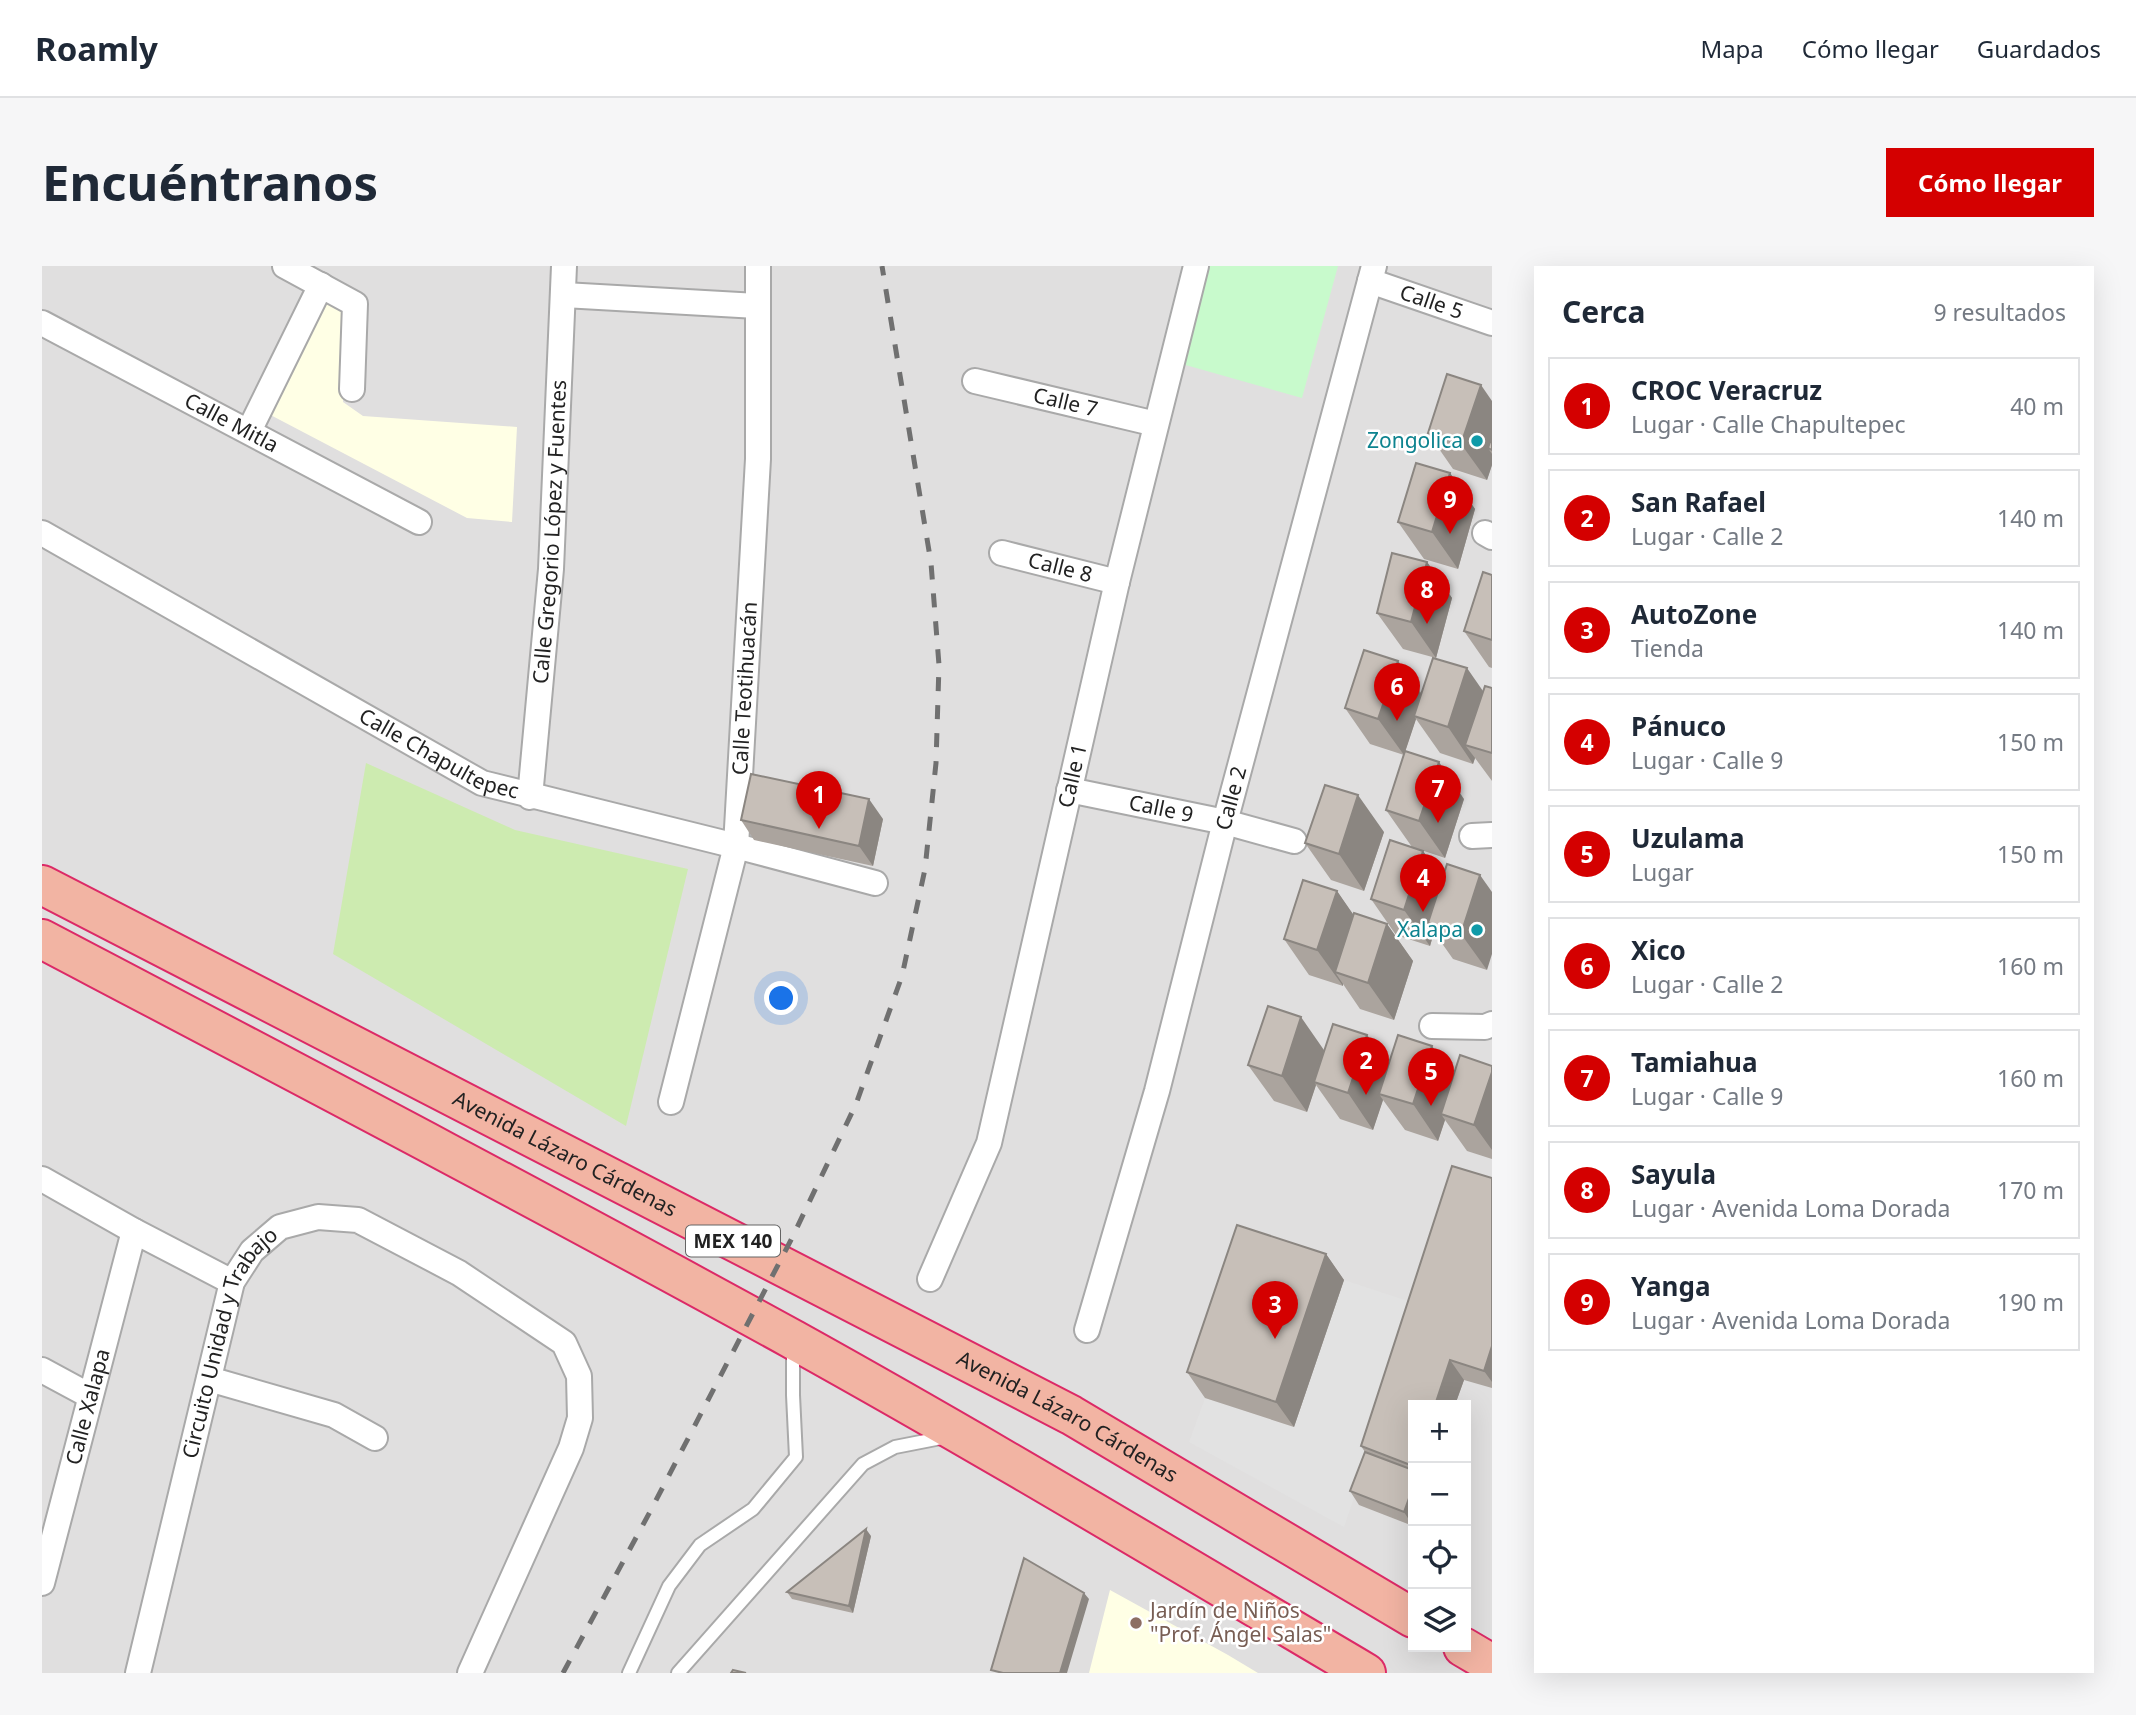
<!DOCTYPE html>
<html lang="es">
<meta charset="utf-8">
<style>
:root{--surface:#fff;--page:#f6f6f7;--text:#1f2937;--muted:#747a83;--line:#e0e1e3;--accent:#d40000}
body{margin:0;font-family:"Noto Sans",sans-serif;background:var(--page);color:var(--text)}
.controls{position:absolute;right:21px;bottom:21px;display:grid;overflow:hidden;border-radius:0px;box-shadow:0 7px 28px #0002}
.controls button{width:63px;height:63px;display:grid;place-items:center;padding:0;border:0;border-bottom:2px solid var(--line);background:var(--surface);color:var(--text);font:35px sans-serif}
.you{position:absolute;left:740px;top:733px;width:24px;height:24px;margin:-18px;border:5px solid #fff;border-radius:50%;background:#1a73e8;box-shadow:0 0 0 10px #1a73e833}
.badge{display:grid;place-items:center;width:46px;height:46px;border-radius:50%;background:var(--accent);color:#fff;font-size:23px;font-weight:700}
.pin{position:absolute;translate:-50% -58px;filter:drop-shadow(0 2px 4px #0008)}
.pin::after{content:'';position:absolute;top:37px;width:24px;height:21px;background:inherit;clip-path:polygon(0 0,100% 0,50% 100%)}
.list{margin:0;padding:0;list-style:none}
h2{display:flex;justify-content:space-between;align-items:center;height:91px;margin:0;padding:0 28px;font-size:30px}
h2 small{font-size:23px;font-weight:400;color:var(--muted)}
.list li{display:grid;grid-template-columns:46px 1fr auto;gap:21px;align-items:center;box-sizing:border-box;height:98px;margin:0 14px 14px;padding:0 14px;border:2px solid var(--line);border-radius:0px}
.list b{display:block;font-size:26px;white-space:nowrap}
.list p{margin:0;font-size:23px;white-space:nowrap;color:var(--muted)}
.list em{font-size:23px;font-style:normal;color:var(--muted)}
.icon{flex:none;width:38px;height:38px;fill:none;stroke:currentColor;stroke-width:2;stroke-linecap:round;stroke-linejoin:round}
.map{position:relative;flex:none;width:1450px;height:1407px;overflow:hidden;border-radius:0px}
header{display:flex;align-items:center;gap:42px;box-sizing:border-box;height:98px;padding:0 35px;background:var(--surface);border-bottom:2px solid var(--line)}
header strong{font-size:33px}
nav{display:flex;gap:38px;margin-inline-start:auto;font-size:24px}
.intro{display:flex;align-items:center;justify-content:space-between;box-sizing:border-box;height:168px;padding:0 42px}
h1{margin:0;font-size:49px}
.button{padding:18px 32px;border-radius:0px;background:var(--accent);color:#fff;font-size:24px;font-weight:700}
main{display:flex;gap:42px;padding:0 42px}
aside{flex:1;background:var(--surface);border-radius:0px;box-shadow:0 7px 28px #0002}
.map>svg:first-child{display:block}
.residential{fill:#e0dfdf;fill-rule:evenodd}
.education{fill:#ffffe5}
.grass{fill:#cdebb0}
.park{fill:#c8facc}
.parking{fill:#e2e2e2}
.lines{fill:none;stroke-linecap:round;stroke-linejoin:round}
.service-casing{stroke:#a9a9a9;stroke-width:16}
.minor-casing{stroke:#a9a9a9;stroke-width:28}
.trunk-casing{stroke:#dc2a67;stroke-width:42}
.service{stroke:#fff;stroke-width:12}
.minor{stroke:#fff;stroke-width:24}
.trunk{stroke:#f2b4a3;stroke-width:38}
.rail{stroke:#707070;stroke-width:5;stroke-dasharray:14 14;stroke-linecap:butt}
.wall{fill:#aba49e}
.shaded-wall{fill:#8b8681}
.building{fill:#c7bfb8;stroke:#8b8681;stroke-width:2}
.culture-dot{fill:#0f9aa8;stroke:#fff;stroke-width:2.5}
.education-dot{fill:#8d6e63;stroke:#fff;stroke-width:2.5}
.labels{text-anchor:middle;stroke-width:5;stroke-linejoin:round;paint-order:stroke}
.shield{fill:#fff;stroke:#646464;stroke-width:2}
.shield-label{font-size:19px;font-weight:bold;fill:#222}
.street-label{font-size:21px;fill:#222;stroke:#fff}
.culture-label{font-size:21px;fill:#0d838f;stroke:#fff;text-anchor:end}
.education-label{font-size:21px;fill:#785e54;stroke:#fff;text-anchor:start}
</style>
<header>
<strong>Roamly</strong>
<nav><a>Mapa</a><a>Cómo llegar</a><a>Guardados</a></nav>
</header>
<div class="intro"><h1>Encuéntranos</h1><a class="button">Cómo llegar</a></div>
<main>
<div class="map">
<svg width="1450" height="1407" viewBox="0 0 1450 1407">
<rect width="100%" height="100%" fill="#f2efe9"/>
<!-- residential -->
<path class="residential" d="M0,0H1450V1407H0ZM1371,1139H1424V1381H1371Z"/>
<!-- education -->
<path class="education" d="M277,26L301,34V136L321,150L475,161L470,256L425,252L219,144Z
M1068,1324L1186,1389L1216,1407H1047Z"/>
<!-- grass -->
<path class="grass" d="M324,497L473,564L646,603L584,860L291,688Z"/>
<!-- park -->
<path class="park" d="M1160,0H1296L1260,132L1133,96Z"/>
<!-- parking -->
<path class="parking" d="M1302,1014L1378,1039L1302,1261L1147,1176L1163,1132L1252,1161Z"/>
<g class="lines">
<defs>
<path id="service" d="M587,1407L627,1320L658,1279L711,1243L754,1191L751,1129V1082
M636,1407L821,1198L853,1181L904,1171"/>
<g id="minor">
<path d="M243,0L313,38L310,123"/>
<path id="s1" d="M1328,15L1450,57"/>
<path d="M522,29L715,40"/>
<path id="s2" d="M0,57L377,256"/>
<path id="s3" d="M933,115L1114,158"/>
<path d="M207,165L279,19"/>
<path id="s4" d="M0,267L440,517L694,580L833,617"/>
<path d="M1443,267L1450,271"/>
<path id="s5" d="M960,287L1075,316"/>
<path id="s6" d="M1027,524L1183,556L1252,575"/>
<path id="s7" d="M488,531L509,303L522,0"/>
<path d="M1430,570L1450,569"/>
<path d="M1390,760L1443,761L1450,758"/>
<path id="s8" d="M629,836L694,580L716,193V0"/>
<path d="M0,913L92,965L190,1016"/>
<path id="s9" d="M888,1013L947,877L1075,316L1154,0"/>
<path id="s10" d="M1045,1064L1115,825L1183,556L1332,0"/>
<path d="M0,1104L48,1130"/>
<path d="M167,1113L292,1149L333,1172"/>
<path id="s11" d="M0,1317L92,965"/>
<path id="s12" d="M96,1407L190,1016L210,985L238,961L276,951L316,954L417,1007L522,1077L537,1110L538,1152L529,1182L428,1407"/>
</g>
<g id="trunk">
<path id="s13" d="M0,619L1029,1149L1371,1352"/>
<path d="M0,673C251,805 503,937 752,1074C945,1181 1134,1295 1324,1407"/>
<path d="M1421,1381L1450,1398"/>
</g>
</defs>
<!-- service casing -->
<use href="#service" class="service-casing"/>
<!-- minor casing -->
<use href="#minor" class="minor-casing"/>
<!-- trunk casing -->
<use href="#trunk" class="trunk-casing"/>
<!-- service -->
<use href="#service" class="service"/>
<!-- minor -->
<use href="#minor" class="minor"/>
<!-- trunk -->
<use href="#trunk" class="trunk"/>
<!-- rail -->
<path class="rail" d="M521,1407L610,1242L750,972L814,838L860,710L883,603L894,497L897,399L889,297L840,0"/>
</g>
<!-- wall -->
<path class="wall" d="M1450,135V199L1445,214L1411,203L1386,167Z
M1408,207L1433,243L1416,303L1382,293L1356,256Z
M1385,296L1410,332L1394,392L1361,383L1335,347Z
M1450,309V402L1447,401L1422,365Z
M1356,395L1380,428L1450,487V515L1433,492L1431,498L1398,487L1374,453L1362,489L1328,478L1303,442Z
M1422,533L1403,592L1370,581L1344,544Z
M841,553L831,600L712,574L699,554Z
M1342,566L1322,625L1289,614L1263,577Z
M1381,585L1400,612L1445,704L1411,693L1392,666L1388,680L1354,669L1329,633Z
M1295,625L1311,649L1345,658L1371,695L1352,754L1318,743L1301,718V720L1267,709L1242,673Z
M1325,769L1347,799L1411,811L1450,800V893L1425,885L1403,854L1396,875L1363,864L1341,834L1331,864L1298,853L1274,819L1265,846L1232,835L1206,799L1283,785Z
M1450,912V1122L1422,1114L1413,1139H1371V1260L1317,1239L1308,1225L1323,1186L1319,1180Z
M1284,988L1302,1014L1252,1161L1163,1132L1145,1106Z
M829,1270L811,1347L750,1333L745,1326Z"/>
<!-- shaded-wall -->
<path class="shaded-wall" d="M1439,119L1450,135V183L1446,182L1450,188V199L1445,214L1419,178Z
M1408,207L1433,243L1416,303L1390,266Z
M1385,296L1410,332L1394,392L1369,356Z
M1356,395L1381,431L1372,450L1374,453L1362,489L1336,453Z
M1425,402L1450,438L1423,479L1433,492L1431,498L1406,461Z
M1397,496L1422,533L1403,592L1377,555Z
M1316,529L1342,566L1322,625L1297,588Z
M827,533L841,553L831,600L817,580Z
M1381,585L1407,622L1386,657L1392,666L1388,680L1362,644Z
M1438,609L1450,626V688L1445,704L1419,668Z
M1295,625L1320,661L1293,706L1301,718V720L1275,684Z
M1345,658L1371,695L1352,754L1326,717Z
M1259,751L1284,787L1272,816L1274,819L1265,846L1240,810Z
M1325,769L1351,805L1337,828L1341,834L1331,864L1306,827Z
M1390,780L1416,816L1399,848L1403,854L1396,875L1371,838Z
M1450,806V884L1432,859Z
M1284,988L1302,1014L1252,1161L1234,1136Z
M1450,1080V1116L1442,1105Z
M1408,1094L1422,1114L1413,1139H1393Z
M1371,1221V1260L1362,1246Z
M824,1263L829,1270L811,1347L807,1340Z
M1042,1327L1047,1333L1025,1407H1018Z"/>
<!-- building -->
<path class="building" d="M1405,108L1439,119L1419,178L1386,167Z
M1450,170V184L1446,182Z
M1374,197L1408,207L1390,266L1356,256Z
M1350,287L1385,296L1369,356L1335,347Z
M1441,306L1450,309V374L1422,365Z
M1322,384L1356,395L1336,453L1303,442Z
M1391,392L1425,402L1406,461L1372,450Z
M1443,420L1450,422V487L1423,479Z
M1363,485L1397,496L1377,555L1344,544Z
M709,508L827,533L817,580L699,554Z
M1283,519L1316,529L1297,588L1263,577Z
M1348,574L1381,585L1362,644L1329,633Z
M1405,598L1438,609L1419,668L1386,657Z
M1261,614L1295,625L1275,684L1242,673Z
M1312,647L1345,658L1326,717L1293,706Z
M1226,740L1259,751L1240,810L1206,799Z
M1291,758L1325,769L1306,827L1272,816Z
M1356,769L1390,780L1371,838L1337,828Z
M1418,789L1450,800V806L1432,859L1399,848Z
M1410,900L1450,912V1080L1442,1105L1408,1094L1393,1139H1371V1200L1319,1180Z
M1195,959L1284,988L1234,1136L1145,1106Z
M1323,1186L1371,1204V1221L1362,1246L1308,1225Z
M824,1263L807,1340L745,1326Z
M982,1292L1042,1327L1018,1407H961L949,1404Z
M691,1404L704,1407H689Z"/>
<!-- markers -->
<g class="culture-dot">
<circle cx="1435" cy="175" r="7"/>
<circle cx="1435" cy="664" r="7"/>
</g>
<circle class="education-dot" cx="1094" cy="1357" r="7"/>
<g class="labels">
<!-- shield labels -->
<rect class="shield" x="644" y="959.5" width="94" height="31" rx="5"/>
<g class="shield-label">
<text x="691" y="982">MEX 140</text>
</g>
<!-- street labels -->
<g class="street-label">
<text dy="7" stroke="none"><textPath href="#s1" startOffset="65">Calle 5</textPath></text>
<text dy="7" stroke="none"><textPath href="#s3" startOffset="93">Calle 7</textPath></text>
<text dy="7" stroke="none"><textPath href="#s2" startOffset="214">Calle Mitla</textPath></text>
<text dy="7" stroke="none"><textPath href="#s7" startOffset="266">Calle Gregorio López y Fuentes</textPath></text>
<text dy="7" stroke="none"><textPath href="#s5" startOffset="60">Calle 8</textPath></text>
<text dy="7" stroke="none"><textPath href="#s8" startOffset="422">Calle Teotihuacán</textPath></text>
<text dy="7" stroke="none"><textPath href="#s4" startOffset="455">Calle Chapultepec</textPath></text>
<text dy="7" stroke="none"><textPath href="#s9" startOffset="525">Calle 1</textPath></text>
<text dy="7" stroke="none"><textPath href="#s10" startOffset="551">Calle 2</textPath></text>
<text dy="7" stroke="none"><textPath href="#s6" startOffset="94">Calle 9</textPath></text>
<text dy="7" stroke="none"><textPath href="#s13" startOffset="588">Avenida Lázaro Cárdenas</textPath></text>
<text dy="7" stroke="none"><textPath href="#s12" startOffset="345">Circuito Unidad y Trabajo</textPath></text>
<text dy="7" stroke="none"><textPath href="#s11" startOffset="182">Calle Xalapa</textPath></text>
<text dy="7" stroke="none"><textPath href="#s13" startOffset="1155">Avenida Lázaro Cárdenas</textPath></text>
</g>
<!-- culture labels -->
<g class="culture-label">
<text x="1421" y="182">Zongolica</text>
<text x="1421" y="671">Xalapa</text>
</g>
<!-- education labels -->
<g class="education-label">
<text x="1108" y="1352">Jardín de Niños<tspan x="1108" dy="24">"Prof. Ángel Salas"</tspan></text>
</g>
</g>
</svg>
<div class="controls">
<button>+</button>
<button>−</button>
<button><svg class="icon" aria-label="locate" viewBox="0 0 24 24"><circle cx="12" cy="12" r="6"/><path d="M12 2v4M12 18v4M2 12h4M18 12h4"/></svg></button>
<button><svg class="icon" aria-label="layers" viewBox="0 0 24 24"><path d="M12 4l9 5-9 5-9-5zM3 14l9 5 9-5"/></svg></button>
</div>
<div class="you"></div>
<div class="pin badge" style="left:777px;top:563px">1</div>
<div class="pin badge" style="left:1324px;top:829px">2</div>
<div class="pin badge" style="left:1233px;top:1073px">3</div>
<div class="pin badge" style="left:1381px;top:646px">4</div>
<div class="pin badge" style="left:1389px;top:840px">5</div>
<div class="pin badge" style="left:1355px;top:455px">6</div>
<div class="pin badge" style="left:1396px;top:557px">7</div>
<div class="pin badge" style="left:1385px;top:358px">8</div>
<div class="pin badge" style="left:1408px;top:268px">9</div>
</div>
<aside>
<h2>Cerca<small>9 resultados</small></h2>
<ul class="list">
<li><span class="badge">1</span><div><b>CROC Veracruz</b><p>Lugar · Calle Chapultepec</p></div><em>40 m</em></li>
<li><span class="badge">2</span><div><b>San Rafael</b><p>Lugar · Calle 2</p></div><em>140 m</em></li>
<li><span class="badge">3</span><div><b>AutoZone</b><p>Tienda</p></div><em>140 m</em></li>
<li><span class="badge">4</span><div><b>Pánuco</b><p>Lugar · Calle 9</p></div><em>150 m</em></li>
<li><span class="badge">5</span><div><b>Uzulama</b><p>Lugar</p></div><em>150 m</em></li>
<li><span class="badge">6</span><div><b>Xico</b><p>Lugar · Calle 2</p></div><em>160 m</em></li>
<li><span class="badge">7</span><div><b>Tamiahua</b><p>Lugar · Calle 9</p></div><em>160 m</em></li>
<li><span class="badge">8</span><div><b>Sayula</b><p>Lugar · Avenida Loma Dorada</p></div><em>170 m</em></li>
<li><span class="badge">9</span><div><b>Yanga</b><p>Lugar · Avenida Loma Dorada</p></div><em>190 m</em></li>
</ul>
</aside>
</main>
